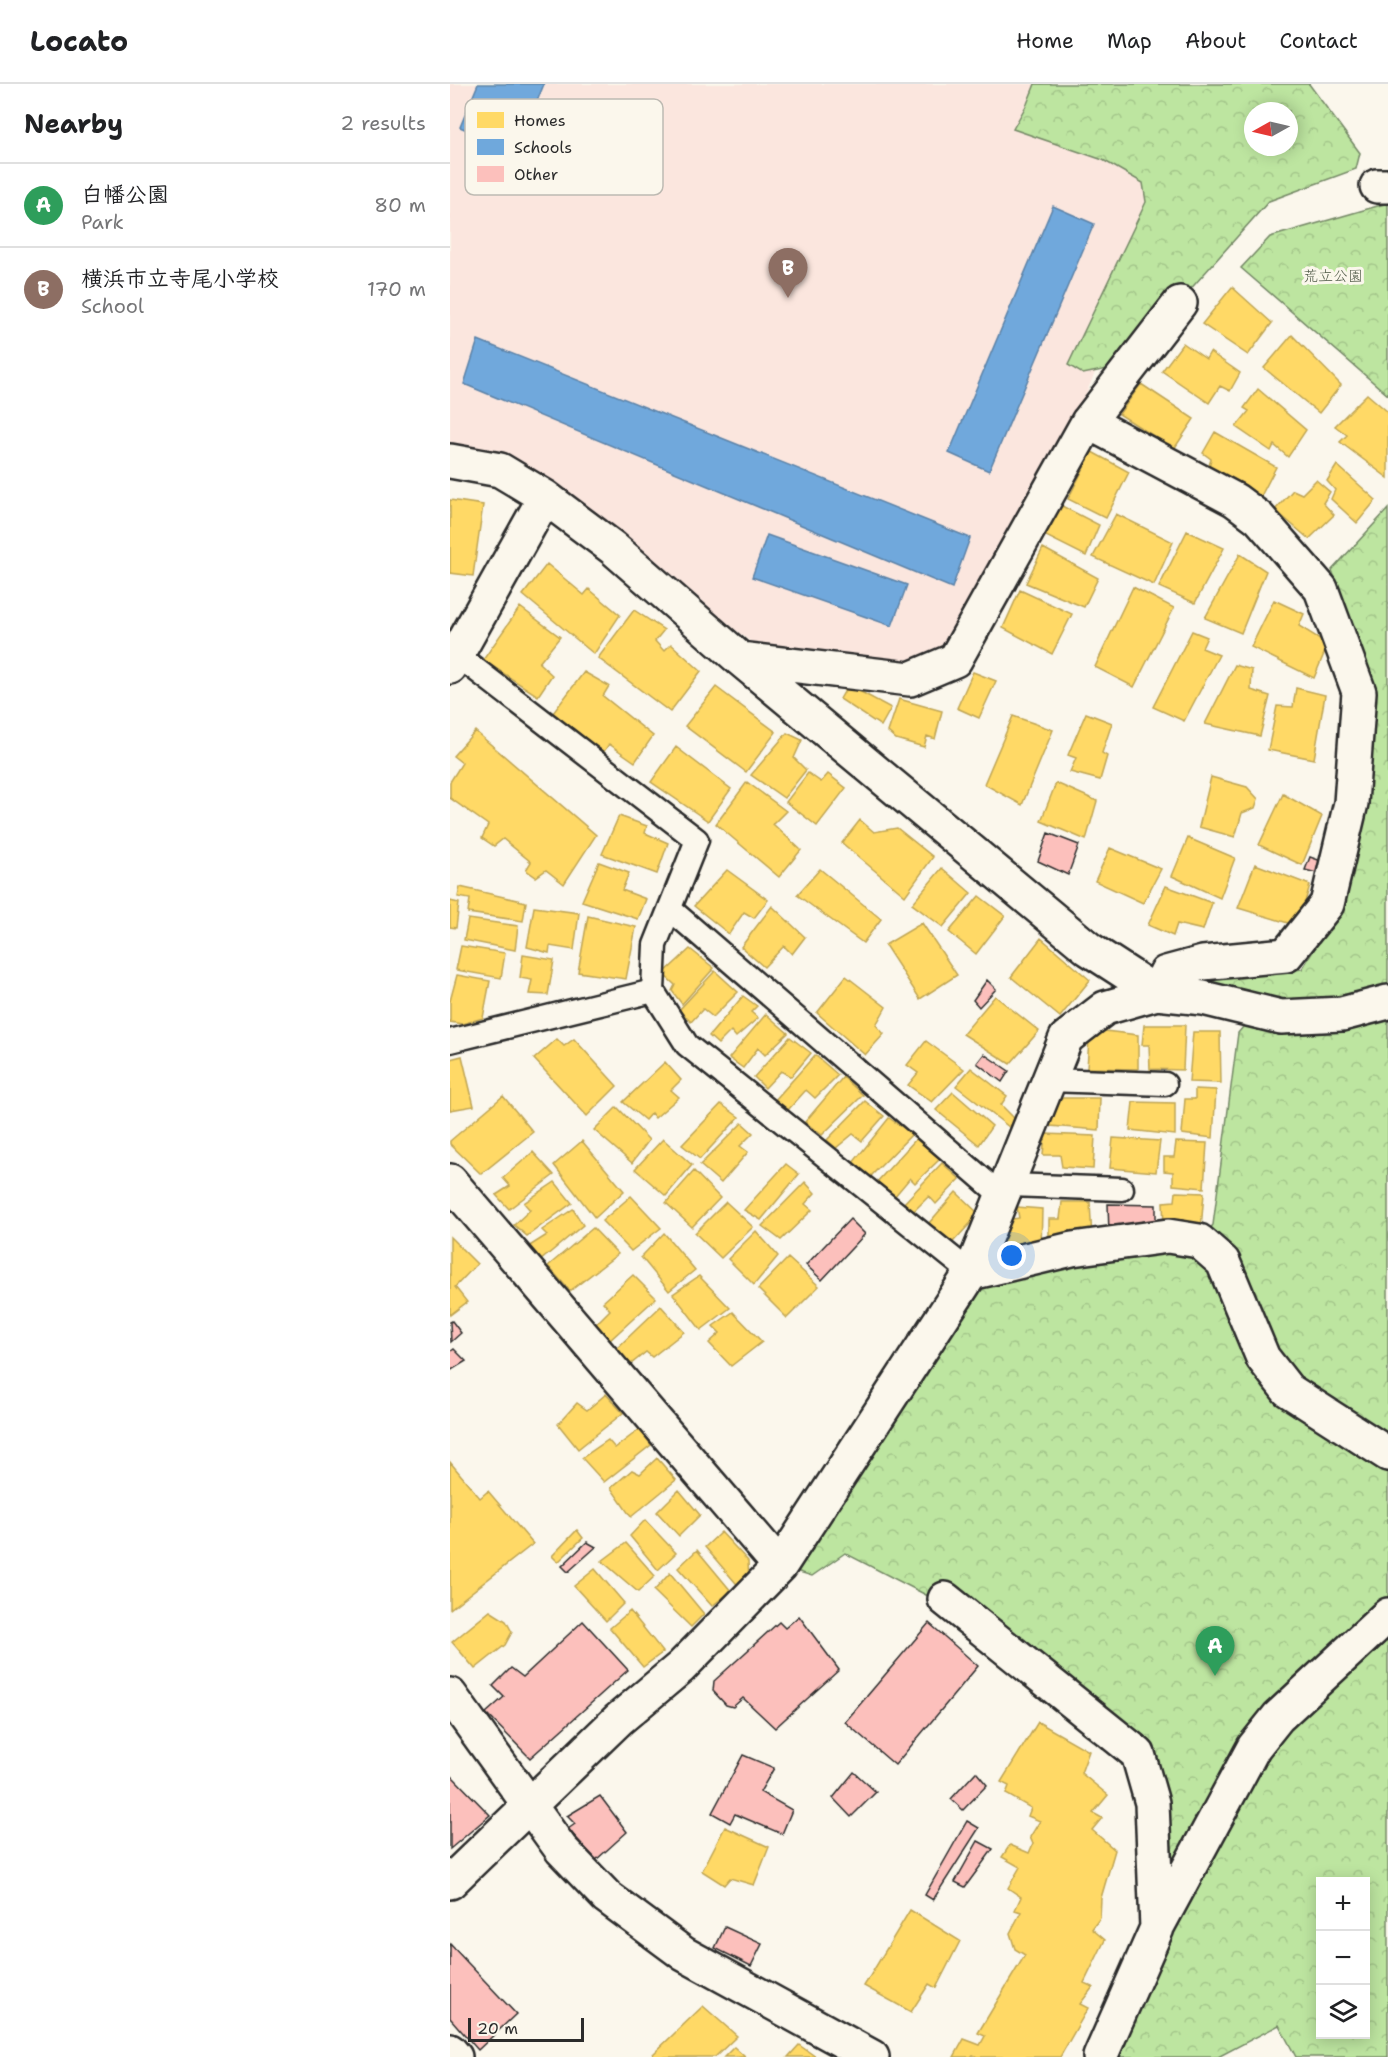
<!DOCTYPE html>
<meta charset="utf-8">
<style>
:root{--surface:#fff;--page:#f6f6f6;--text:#202124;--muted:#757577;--line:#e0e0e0;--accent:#7c3aed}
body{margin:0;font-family:"Shantell Sans","Klee One",sans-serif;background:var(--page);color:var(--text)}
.controls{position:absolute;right:18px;bottom:18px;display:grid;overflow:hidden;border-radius:0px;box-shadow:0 3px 15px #0003}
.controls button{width:54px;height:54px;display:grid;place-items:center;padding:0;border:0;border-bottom:2px solid var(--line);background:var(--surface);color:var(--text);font:30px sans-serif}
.compass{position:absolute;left:794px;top:18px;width:54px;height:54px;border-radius:50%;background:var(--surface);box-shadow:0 3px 15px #0003;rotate:262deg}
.scale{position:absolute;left:18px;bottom:15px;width:116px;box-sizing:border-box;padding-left:6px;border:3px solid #2b2b2b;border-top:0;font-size:16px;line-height:21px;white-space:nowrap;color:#2b2b2b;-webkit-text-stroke:4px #fbf7ec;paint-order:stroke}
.you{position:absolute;left:562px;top:1172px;width:21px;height:21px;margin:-15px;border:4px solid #fff;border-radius:50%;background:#1a73e8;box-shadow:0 0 0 9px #1a73e833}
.badge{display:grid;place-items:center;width:39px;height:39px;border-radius:50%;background:var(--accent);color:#fff;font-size:20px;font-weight:700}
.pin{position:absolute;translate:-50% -50px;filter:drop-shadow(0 2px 3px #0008)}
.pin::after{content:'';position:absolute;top:32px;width:21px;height:18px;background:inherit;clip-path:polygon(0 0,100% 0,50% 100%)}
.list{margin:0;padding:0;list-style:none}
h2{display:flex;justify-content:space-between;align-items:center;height:78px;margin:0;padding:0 24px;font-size:26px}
h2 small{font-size:20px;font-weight:400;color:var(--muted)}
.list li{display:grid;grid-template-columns:39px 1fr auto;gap:18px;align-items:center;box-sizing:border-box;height:84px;padding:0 24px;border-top:2px solid var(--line)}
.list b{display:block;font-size:22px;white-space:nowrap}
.list p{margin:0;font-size:20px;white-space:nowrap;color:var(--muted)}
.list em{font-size:20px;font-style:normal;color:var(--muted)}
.icon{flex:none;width:33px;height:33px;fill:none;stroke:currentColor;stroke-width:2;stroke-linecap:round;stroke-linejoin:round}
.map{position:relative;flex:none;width:938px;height:1973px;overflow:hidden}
header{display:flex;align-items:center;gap:36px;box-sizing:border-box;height:84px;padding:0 30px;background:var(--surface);border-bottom:2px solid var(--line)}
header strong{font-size:28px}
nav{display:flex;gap:33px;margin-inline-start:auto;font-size:21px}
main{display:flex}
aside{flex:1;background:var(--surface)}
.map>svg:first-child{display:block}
.built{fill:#fbe6de}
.forest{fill:url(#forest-crowns);stroke:#748866;stroke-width:1.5;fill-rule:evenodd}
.homes{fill:#ffd966;stroke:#bfa554;stroke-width:1.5}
.schools{fill:#6fa8dc;stroke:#5b82a7;stroke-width:1.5}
.building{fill:#fcc0bc;stroke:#2b2b2b;stroke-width:1.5}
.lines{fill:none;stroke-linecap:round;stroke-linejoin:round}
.lane-casing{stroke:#2b2b2b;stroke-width:27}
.street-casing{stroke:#2b2b2b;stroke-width:38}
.secondary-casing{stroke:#2b2b2b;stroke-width:38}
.lane{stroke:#fbf7ec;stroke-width:22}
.street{stroke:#fbf7ec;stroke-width:33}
.secondary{stroke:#fbf7ec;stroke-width:33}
.labels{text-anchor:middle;stroke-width:6;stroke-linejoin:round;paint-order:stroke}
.park-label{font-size:15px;fill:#505a48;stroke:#fbf7ec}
.key{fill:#fbf7ec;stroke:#bdbab2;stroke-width:1.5}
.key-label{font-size:16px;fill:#2b2b2b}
</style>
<header>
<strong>Locato</strong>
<nav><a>Home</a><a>Map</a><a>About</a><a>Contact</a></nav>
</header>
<main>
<aside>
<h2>Nearby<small>2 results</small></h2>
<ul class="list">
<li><span class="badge" style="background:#2e9e5b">A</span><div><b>白幡公園</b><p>Park</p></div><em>80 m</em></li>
<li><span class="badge" style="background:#8d6e63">B</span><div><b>横浜市立寺尾小学校</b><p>School</p></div><em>170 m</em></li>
</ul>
</aside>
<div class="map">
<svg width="938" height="1973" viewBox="0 0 938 1973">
<defs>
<pattern id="forest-crowns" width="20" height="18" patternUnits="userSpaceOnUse" patternTransform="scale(1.5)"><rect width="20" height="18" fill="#bde5a0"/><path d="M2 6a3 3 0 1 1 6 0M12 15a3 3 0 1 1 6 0" fill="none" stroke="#a3c58a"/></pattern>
</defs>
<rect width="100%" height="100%" fill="#fbf7ec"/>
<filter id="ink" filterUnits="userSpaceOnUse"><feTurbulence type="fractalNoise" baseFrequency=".0167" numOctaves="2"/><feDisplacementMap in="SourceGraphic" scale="12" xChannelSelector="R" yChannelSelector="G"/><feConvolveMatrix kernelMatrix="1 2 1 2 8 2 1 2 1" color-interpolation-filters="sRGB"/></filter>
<g filter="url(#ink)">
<!-- built -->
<path class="built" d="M0,0H631L728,95L626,333L498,569L455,587L400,582L304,560L56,373L0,360Z"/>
<!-- forest -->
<path class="forest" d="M585,0H859L910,69L906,85L819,117L672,282L633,290L618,281L696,118L693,99L653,76L563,45L577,20ZM803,27H839V63H803Z
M938,119V311L791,184L820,153Z
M938,425V1973H846L829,1941L768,1973H650L707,1844L682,1695L661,1666L478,1512L395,1469L362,1492L330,1482L521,1189L749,1157L763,1141L788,949L816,915L740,896L743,889L787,893L852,885L891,822L921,602L882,486ZM870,1798H916V1950H870Z"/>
<!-- homes -->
<path class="homes" d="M782,203L822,239L798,271L752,240Z
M842,251L891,301L869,329L814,284Z
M733,259L756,275L760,268L790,289L780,307L770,302L759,319L712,287Z
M691,300L744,335L724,365L669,330Z
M808,305L856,346L838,373L824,361L821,367L786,343L799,327L794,324Z
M917,310L938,328V394L890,358L897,351L885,342Z
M765,348L826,383L811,412L799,406L795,414L757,389L761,375L753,369Z
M642,368L679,388L656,434L618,415Z
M887,381L926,416L907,439L881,415L885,406L877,397Z
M866,396L880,408L873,419L884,431L859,455L825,426L843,406L852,410Z
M0,416L33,421L23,492L0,489Z
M608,420L649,441L636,472L594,451Z
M666,430L723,458L704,501L643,473Z
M737,447L774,464L745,519L709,503Z
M593,464L648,494L634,523L576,499Z
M790,470L816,487L791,549L755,534Z
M97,480L134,511L139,505L170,531L144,570L73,511Z
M683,503L724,524L684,603L645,583Z
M570,506L622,530L602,570L553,544Z
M824,516L854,530L849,542L878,560L864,594L801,563Z
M70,523L110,553L89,579L102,591L88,612L33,576Z
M184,526L214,546L205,557L214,567L221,560L251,587L220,628L148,574Z
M742,547L757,553L752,564L769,571L734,637L703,623Z
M785,581L802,586L801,606L820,612L810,652L755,640Z
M134,588L159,602L153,612L203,652L185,678L159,660L153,669L103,629Z
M523,588L546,597L529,634L507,624Z
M398,601L441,624L431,642L390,615Z
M266,603L326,648L296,688L235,642Z
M846,604L875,611L864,675L818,666L827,622L843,623Z
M449,615L492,627L485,655L477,652L474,663L446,655L438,648Z
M636,629L662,639L652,669L657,672L650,696L620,688L626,674L618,671Z
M563,632L603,646L572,721L534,700Z
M25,647L146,751L114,800L96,786L86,793L76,786L81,778L53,755L44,762L32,754L38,741L0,714V698L12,679L3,672Z
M337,649L352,656L344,674L356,686L334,714L301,691Z
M226,663L281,705L258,737L201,698Z
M358,689L371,698L378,690L396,704L367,742L336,718Z
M761,693L797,703L808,715L805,724L792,729L785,753L749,743Z
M297,698L336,727L323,740L351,766L329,793L266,740Z
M606,699L647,717L636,756L591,737Z
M833,710L872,732L852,781L809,761Z
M169,732L197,742L195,749L218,759L207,790L152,770Z
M410,736L424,748L447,744L483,773L455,812L392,759Z
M738,754L785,774L770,814L722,792Z
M660,764L711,785L693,819L645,797Z
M149,778L179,789L172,806L196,815L188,835L132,817Z
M805,780L860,801L848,842L788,824Z
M492,784L521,809L493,843L462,820Z
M370,785L431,835L413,859L347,811Z
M277,786L318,816L304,834L294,828L279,850L244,822Z
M716,802L762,819L753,846L727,840L723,852L698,841Z
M10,803L76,818L73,837L18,829L20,815L8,813Z
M529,812L555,832L526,870L499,848Z
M0,817L9,819L6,844L0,843Z
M322,822L355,853L342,870L334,862L314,883L291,863Z
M84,823L129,829L124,866L100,862L99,869L77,863Z
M138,832L186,843L176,895L128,888Z
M18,835L68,842L65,866L14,856Z
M472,839L507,891L470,915L435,861Z
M591,854L640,896L610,933L561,893Z
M11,862L55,869L51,894L6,886Z
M240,865L264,884L232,920L222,907L225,901L213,890Z
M73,871L104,876L98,911L79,910L82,896L70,894Z
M265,887L288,908L263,933L253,925L241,938L229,926Z
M7,891L40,897L33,934L12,940L0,938V917Z
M396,892L436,923L426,941L434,950L415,971L367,929Z
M293,912L307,922L301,928L308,934L286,953L281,947L268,960L259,952Z
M545,912L589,947L560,980L513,950Z
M316,930L338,949L315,971L308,964L293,984L279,974Z
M694,941H735L733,986L700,985L699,961H692Z
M655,947L688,951V985L637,984L639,955Z
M743,948H770L771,999L739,998Z
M340,953L361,969L341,993L331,987L315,1004L304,993Z
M107,955L114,962L124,955L167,1002L137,1032L84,975Z
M476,957L514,985L482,1018L458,1001L468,989L457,981Z
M365,971L388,991L365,1014L356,1006L338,1026L325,1016Z
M12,972L24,1022L0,1026V975Z
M215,978L231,996L221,1006L229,1013L205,1034L201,1029L195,1036L173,1018Z
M521,984L557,1012L551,1021L566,1036L559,1043L506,1002Z
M393,993L413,1011L372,1051L355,1038Z
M745,1005L766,1006L763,1054L732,1050L735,1015H745Z
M503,1008L542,1042L529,1061L486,1026Z
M53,1012L83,1048L31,1090L0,1060V1057Z
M613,1014H650L649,1046L600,1042L602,1020Z
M415,1017L434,1032L412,1057L403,1050L386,1064L377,1056Z
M683,1018L725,1019V1051L680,1046Z
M271,1020L289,1033L250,1075L232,1061Z
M167,1023L199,1056L182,1079L144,1046Z
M439,1034L462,1050L420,1093L402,1080Z
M292,1039L303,1049L290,1062L298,1068L271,1099L250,1081Z
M595,1050L645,1052L643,1085L612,1083L610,1071H593Z
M663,1054L710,1057L706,1088L660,1084Z
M213,1055L242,1081L216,1112L185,1085Z
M466,1055L490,1075L465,1099L460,1094L444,1113L426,1099Z
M132,1057L174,1107L145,1134L104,1081Z
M726,1058L757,1059L754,1104L723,1101V1088L714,1087V1073H724Z
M83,1068L104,1091L59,1125L46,1111L60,1102L53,1094Z
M492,1079L510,1095L486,1120L479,1112L463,1128L454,1119Z
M336,1080L349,1090L311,1136L294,1126Z
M244,1087L270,1114L242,1143L216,1119Z
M105,1098L122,1119L77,1152L64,1141L80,1126L74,1119Z
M355,1098L365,1109L355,1120L362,1126L331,1156L312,1142Z
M506,1108L529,1130L503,1158L479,1139Z
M726,1108L754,1109L751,1145L714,1143L713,1118L725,1117Z
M181,1112L211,1144L181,1167L152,1137Z
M276,1118L303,1143L271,1174L245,1149Z
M612,1118H640L642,1155L599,1159V1135H610Z
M567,1123L592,1125L591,1166L559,1169L558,1161L550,1160L557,1136L569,1134Z
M123,1125L133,1141L90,1177L78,1163L97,1151L92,1146Z
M143,1144L168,1170L120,1207L98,1182Z
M306,1147L328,1172L304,1201L278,1175Z
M214,1149L245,1186L219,1207L191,1173Z
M0,1153L27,1180L5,1203L17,1218L0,1231Z
M338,1174L369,1202L337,1234L308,1205Z
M183,1191L206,1214L159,1257L144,1242L160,1226L153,1218Z
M249,1192L280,1224L251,1246L223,1210Z
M211,1222L234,1248L202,1273L196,1268L181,1280L166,1265Z
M283,1228L312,1258L281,1282L259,1259L270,1249L263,1242Z
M156,1310L173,1329L128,1365L108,1340L127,1319L137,1326Z
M190,1345L201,1361L154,1398L132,1374L158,1356L165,1364Z
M207,1374L226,1396L181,1433L161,1404L182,1386L190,1390Z
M0,1378L30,1414L38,1407L83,1460L0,1525Z
M229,1406L250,1431L229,1452L207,1428Z
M195,1436L226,1469L208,1486L180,1452Z
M127,1446L133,1454L108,1478L102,1472Z
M271,1448L298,1477L299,1497L291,1505L255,1463Z
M176,1459L205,1492L188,1508L152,1477Z
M247,1466L281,1507L262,1522L228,1484Z
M145,1485L174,1519L156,1537L124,1502Z
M220,1489L254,1530L241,1543L204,1507Z
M40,1527L56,1537L62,1548L55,1561L25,1585L2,1558Z
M180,1527L213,1568L193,1583L160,1544Z
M588,1638L639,1667L631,1689L658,1711L643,1729L652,1734L642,1746L665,1766L651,1814L650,1834L642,1845L655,1856L634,1899L643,1903L630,1920L638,1924L610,1973H527L523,1971L521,1973H504L514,1955L530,1961L535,1952L528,1949L575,1871L565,1865L560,1849L571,1828L565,1826L571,1813L558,1804L570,1783L552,1773L560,1761L579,1769L583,1760L580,1753L590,1737L578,1732L581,1724L556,1710L559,1702L551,1698Z
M275,1743L319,1763L304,1801L280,1794L274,1801L252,1787Z
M460,1826L510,1857L486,1904L479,1900L461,1928L414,1902Z
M253,1922L287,1952L265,1973H200Z
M349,1961L366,1973H338Z
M284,1963L295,1973H274Z"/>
<!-- schools -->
<path class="schools" d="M28,0H94L67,67L10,43Z
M603,122L644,140L539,387L499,369Z
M28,256L520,454L502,504L14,300Z
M317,451L457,501L442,542L302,493Z"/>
<!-- building -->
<path class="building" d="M598,749L629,761L618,791L588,777Z
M860,773L874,778L871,790L855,786Z
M537,896L546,905L529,923L523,916Z
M534,970L559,987L552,998L527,979Z
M658,1120L706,1121V1147L659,1149Z
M400,1135L415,1150L372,1196L356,1181Z
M2,1237L11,1249L1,1258L0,1238Z
M4,1265L16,1277L0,1287V1268Z
M137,1458L146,1463L118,1488L112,1482Z
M349,1532L389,1586L325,1644L293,1614L283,1623L276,1621L263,1607L264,1597L329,1538L335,1544Z
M133,1537L178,1586L80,1674L36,1629L54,1613L43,1602L61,1584L73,1593Z
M479,1539L528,1582L445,1681L395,1638Z
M293,1671L324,1684L310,1708L342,1726L332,1750L285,1730L280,1739L262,1729Z
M404,1688L426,1708L401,1733L383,1714Z
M526,1688L537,1701L513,1726L501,1715Z
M0,1690L40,1731L0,1765Z
M150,1712L177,1748L146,1776L118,1745L125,1740L117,1732Z
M517,1737L529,1744L483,1816L475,1811Z
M528,1757L543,1765L515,1803L505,1798Z
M275,1843L312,1860L301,1882L265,1864Z
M0,1860L66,1930L28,1966L0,1934Z"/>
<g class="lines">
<defs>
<path id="lane" d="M7,571L247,756L205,861L203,907L237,961L521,1189
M220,825L552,1112
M0,957L203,907
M598,996L715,1000
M556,1101L672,1105"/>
<path id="street" d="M927,102H938
M638,338L785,416L809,434L871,505L909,608L901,719L877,820L836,871L753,879L716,889L707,909
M0,377L50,386L95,413L163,464L290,575L639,865L707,909
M290,575L460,595L505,576L638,338L730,219
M0,583L95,413
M0,1097L330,1482
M521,1189L622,1165L718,1152L749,1157L773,1178L813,1274L838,1306L938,1370
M495,1515L688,1670L702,1719L707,1844L650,1973
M0,1611L111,1765L157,1813L234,1870L422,1973
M0,1798L169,1635L231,1583L330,1482L521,1189L616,954L655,924L707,909L753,914L831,933L892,930L938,918
M707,1843L804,1663L828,1633L938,1531"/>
<path id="secondary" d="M0,1967L5,1973"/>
</defs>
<!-- lane casing -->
<use href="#lane" class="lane-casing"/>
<!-- street casing -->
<use href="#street" class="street-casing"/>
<!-- secondary casing -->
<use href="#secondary" class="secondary-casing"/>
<!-- lane -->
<use href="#lane" class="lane"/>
<!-- street -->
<use href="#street" class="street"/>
<!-- secondary -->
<use href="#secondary" class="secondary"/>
</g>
</g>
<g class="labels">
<!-- park labels -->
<g class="park-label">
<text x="883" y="197">荒立公園</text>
</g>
</g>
<!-- legend -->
<rect x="15" y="15" width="198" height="96" rx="9" class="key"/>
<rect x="27" y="28" width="27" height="16" fill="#ffd966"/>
<rect x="27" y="55" width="27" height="16" fill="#6fa8dc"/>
<rect x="27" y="82" width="27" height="16" fill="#fcc0bc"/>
<g class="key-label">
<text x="64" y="42">Homes</text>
<text x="64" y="69">Schools</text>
<text x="64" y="96">Other</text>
</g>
</svg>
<div class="controls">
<button>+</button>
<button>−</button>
<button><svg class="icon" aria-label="layers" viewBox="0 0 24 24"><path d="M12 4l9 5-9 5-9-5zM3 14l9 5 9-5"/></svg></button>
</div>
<svg class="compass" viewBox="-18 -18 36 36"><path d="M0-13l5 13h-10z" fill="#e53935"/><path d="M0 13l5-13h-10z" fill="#757577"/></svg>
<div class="scale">20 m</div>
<div class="you"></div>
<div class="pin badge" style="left:765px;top:1592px;background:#2e9e5b">A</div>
<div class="pin badge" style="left:338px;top:214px;background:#8d6e63">B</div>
</div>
</main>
